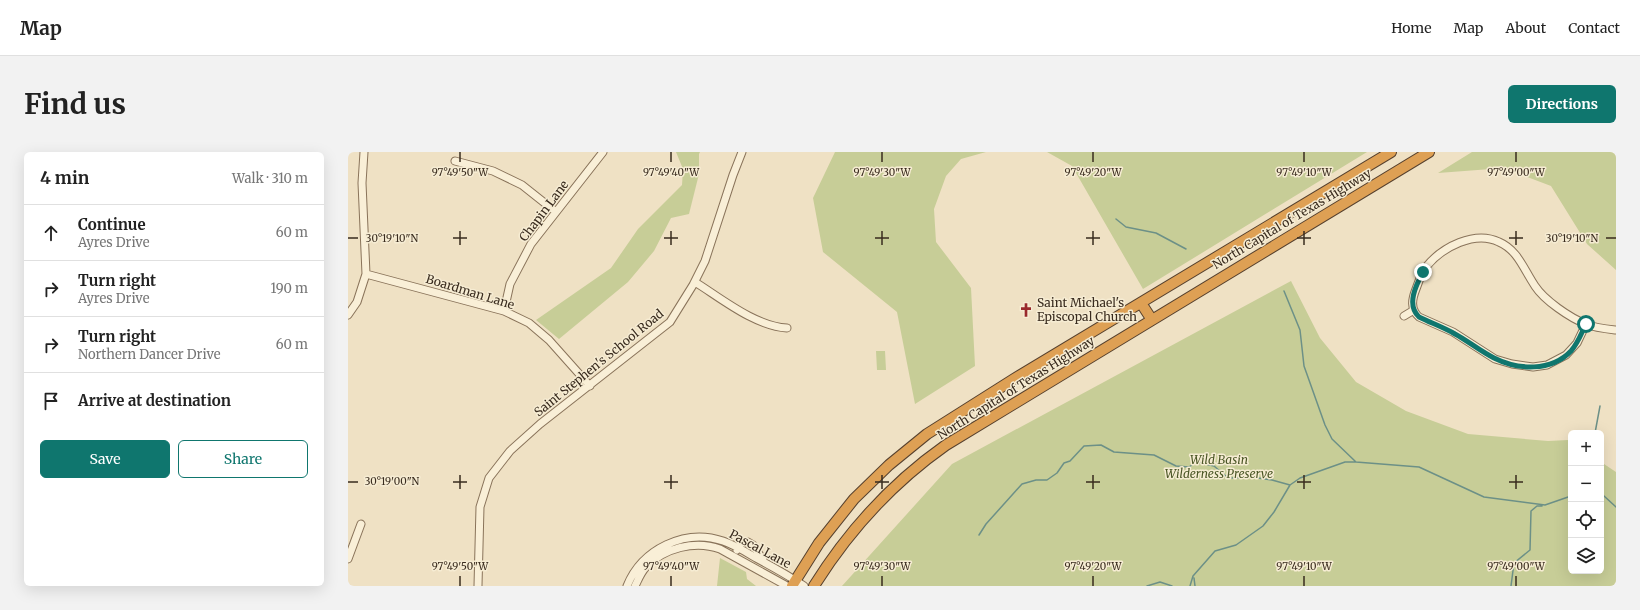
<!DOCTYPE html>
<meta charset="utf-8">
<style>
:root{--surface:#fff;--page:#f2f2f2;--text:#222;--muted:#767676;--line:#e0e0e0;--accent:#0f766e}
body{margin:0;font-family:Merriweather,serif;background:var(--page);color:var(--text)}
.controls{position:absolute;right:12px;bottom:12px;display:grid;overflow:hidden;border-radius:6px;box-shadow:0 4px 16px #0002}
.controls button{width:36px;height:36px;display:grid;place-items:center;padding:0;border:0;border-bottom:1px solid var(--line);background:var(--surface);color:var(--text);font:20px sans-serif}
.stop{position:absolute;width:12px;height:12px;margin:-9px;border:3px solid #0f766e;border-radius:50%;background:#fff}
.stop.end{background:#0f766e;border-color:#fff;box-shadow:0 1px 4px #0008}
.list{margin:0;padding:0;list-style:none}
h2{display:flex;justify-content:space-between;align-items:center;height:52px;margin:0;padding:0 16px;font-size:17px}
h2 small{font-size:13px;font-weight:400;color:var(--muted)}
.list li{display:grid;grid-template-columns:26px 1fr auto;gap:12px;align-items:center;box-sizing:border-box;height:56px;padding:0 16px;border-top:1px solid var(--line)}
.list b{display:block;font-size:15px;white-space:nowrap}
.list p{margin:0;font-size:13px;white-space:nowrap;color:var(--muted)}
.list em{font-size:13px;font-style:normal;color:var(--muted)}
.actions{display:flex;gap:8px;padding:12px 16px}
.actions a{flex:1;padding:9px 0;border:1px solid var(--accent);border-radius:6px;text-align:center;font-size:14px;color:var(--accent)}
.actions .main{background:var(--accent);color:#fff}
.icon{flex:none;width:22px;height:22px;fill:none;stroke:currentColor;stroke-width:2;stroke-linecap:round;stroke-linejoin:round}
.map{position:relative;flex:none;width:1268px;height:434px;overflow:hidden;border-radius:6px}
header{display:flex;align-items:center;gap:24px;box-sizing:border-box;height:56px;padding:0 20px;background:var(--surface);border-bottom:1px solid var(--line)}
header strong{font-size:19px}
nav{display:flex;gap:22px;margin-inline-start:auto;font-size:14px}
.intro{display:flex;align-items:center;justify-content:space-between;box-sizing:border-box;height:96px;padding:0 24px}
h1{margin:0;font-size:28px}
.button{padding:10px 18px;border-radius:6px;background:var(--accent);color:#fff;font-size:14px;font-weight:700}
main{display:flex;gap:24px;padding:0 24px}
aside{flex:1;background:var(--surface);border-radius:6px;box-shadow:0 4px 16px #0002}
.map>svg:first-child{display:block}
.green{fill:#c7cd97}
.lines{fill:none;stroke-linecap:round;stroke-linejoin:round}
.stream{stroke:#6c9087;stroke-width:1.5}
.minor-casing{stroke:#89735a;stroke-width:9}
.highway-casing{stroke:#57412e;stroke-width:12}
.minor{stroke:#f9efd7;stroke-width:7}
.highway{stroke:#dea054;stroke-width:10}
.route{stroke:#0f766e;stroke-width:5}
.ticks{fill:none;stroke:#392b1e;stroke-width:1.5}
.labels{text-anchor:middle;stroke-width:3;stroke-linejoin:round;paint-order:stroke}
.street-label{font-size:12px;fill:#392b1e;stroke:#f6ecd3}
.poi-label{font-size:12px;fill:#392b1e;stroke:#f6ecd3;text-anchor:start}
.park-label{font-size:12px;font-style:italic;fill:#4a5625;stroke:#f6ecd3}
.ticks-label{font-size:10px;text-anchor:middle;fill:#392b1e;stroke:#f6ecd3;stroke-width:3;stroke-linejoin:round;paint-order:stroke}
</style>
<header>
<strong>Map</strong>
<nav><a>Home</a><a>Map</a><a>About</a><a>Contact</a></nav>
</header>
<div class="intro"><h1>Find us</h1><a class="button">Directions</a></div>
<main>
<aside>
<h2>4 min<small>Walk · 310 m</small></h2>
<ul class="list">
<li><svg class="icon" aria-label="ahead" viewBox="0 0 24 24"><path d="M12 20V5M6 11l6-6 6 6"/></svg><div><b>Continue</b><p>Ayres Drive</p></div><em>60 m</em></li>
<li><svg class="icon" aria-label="right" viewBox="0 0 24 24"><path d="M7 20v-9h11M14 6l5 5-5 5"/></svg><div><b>Turn right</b><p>Ayres Drive</p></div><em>190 m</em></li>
<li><svg class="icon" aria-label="right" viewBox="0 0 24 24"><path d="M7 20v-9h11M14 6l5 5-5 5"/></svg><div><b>Turn right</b><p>Northern Dancer Drive</p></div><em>60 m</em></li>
<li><svg class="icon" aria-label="arrive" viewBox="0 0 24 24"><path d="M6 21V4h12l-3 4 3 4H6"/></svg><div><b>Arrive at destination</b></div></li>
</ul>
<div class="actions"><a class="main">Save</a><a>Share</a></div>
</aside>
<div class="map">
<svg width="1268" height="434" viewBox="0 0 1268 434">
<rect width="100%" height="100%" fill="#efe1c4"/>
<!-- green -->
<path class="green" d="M328,0H352L351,2V22L341,62L323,66L306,99L280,130L211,187L188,168L263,116L290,77L334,33L335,17Z
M487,0H638L613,7L598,24L586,57L588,90L623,136L627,214L567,252L549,160L475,100L465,46Z
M699,0H1019L795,137L724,14Z
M1124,0H1268V118L1239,92L1203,34L1156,16L1090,21Z
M943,129L972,186L1008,230L1058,259L1120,282L1200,289L1220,288L1223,290V419H1253V310L1268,320V434H494L604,312Z
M528,199H537L538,218H529Z
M372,406L398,420L399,427L408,434H369Z"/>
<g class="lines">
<!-- stream -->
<path class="stream" d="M768,67L778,75L808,81L838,97
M936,139L952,178L956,214L977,273L984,287L1008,310L1071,315L1136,345L1197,353L1223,344
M1247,281L1252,254
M1253,343L1256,344L1268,355
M631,383L638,372L674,332L688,328H699L709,321L716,311L722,309L736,294L753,293L766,300L806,303L828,314L841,315L848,310L866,314L879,325L882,326L903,325L924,328L942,333
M846,426L847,434
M799,434L812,430L824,434
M842,434L845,424L867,399L888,393L915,374L926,360L942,333L952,326L997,310H1008
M1163,434L1166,411L1182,398L1183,359L1189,354H1194"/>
<defs>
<path id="minor" d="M107,9L145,19L174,33L208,60
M18,122L156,159L181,171L201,188L242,234
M347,130C374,147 407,174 439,176
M156,159L162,132L183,92L255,0
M0,163L9,150L18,122L14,31L16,0
M1056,164L1066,158
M1238,172L1229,191L1218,203L1199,213L1185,215L1164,212L1147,207L1105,180L1071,165C1062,157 1064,147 1068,137C1071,129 1073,122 1078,115C1094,95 1127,78 1151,90C1170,98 1176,118 1187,134C1196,148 1222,166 1238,172C1247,176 1258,177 1268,178
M389,398L394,390H400L405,393L415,408
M0,407L13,372
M130,434L132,355L141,326L162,299L192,272L322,170L345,133L357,109L385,23L394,0
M279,434C294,397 337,376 375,389C387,393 398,400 408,406C425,415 441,424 456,434
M287,434C290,428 293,420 298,415C316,396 347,388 372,397L439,434"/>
<path id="highway" d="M793,151L804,168
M444,434L471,391L506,347L541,313L579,282L666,227L1043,0
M466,434C501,378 544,331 598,293L1081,0"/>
</defs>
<!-- minor casing -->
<use href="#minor" class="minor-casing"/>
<!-- highway casing -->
<use href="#highway" class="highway-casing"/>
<!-- minor -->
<use href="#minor" class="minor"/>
<!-- highway -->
<use href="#highway" class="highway"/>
</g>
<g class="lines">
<!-- route -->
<path class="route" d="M1075,120C1068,133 1058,153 1071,165C1083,171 1095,175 1107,182C1120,189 1132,199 1146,206C1170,218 1203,220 1223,199C1230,191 1233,182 1238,172"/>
</g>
<!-- ticks -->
<path class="ticks" d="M112,0V10M323,0V10M534,0V10M745,0V10M956,0V10M1168,0V10M112,79V93M323,79V93M534,79V93M745,79V93M956,79V93M1168,79V93M0,86H10M105,86H119M316,86H330M527,86H541M738,86H752M949,86H963M1161,86H1175M1258,86H1268M112,323V337M323,323V337M534,323V337M745,323V337M956,323V337M1168,323V337M0,330H10M105,330H119M316,330H330M527,330H541M738,330H752M949,330H963M1161,330H1175M112,424V434M323,424V434M534,424V434M745,424V434M956,424V434M1168,424V434"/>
<!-- icons -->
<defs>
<symbol id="church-bare" viewBox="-9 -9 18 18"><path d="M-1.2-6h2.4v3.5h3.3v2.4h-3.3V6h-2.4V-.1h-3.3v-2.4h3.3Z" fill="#99292c" stroke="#f6ecd3" stroke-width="2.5" paint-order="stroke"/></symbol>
</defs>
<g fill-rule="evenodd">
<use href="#church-bare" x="668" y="148" width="20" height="20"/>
</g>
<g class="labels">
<!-- street labels -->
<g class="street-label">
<text transform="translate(196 59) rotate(-53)" y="4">Chapin Lane</text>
<text transform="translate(944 67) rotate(-31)" y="4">North Capital of Texas Highway</text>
<text transform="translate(122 140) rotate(17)" y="4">Boardman Lane</text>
<text transform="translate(251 211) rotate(-39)" y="4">Saint Stephen's School Road</text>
<text transform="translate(668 236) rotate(-32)" y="4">North Capital of Texas Highway</text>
<text transform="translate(412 397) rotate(28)" y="4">Pascal Lane</text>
</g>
<!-- poi labels -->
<g class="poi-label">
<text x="689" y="155">Saint Michael's<tspan x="689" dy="14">Episcopal Church</tspan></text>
</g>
<!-- park labels -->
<g class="park-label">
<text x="871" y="312">Wild Basin<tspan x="871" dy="14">Wilderness Preserve</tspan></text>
</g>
</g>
<g class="ticks-label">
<text x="112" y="24">97°49'50"W</text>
<text x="323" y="24">97°49'40"W</text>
<text x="534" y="24">97°49'30"W</text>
<text x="745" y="24">97°49'20"W</text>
<text x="956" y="24">97°49'10"W</text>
<text x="1168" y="24">97°49'00"W</text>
<text x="44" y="90">30°19'10"N</text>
<text x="1224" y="90">30°19'10"N</text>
<text x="44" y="333">30°19'00"N</text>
<text x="112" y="418">97°49'50"W</text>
<text x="323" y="418">97°49'40"W</text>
<text x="534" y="418">97°49'30"W</text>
<text x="745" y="418">97°49'20"W</text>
<text x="956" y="418">97°49'10"W</text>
<text x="1168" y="418">97°49'00"W</text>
</g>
</svg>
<div class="controls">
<button>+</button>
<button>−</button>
<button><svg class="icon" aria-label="locate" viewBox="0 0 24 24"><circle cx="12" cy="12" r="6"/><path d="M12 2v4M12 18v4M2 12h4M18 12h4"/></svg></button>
<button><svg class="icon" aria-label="layers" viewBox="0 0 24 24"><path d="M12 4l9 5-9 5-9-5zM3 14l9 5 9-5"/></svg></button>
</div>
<div class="stop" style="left:1238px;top:172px"></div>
<div class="stop end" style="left:1075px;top:120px"></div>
</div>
</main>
